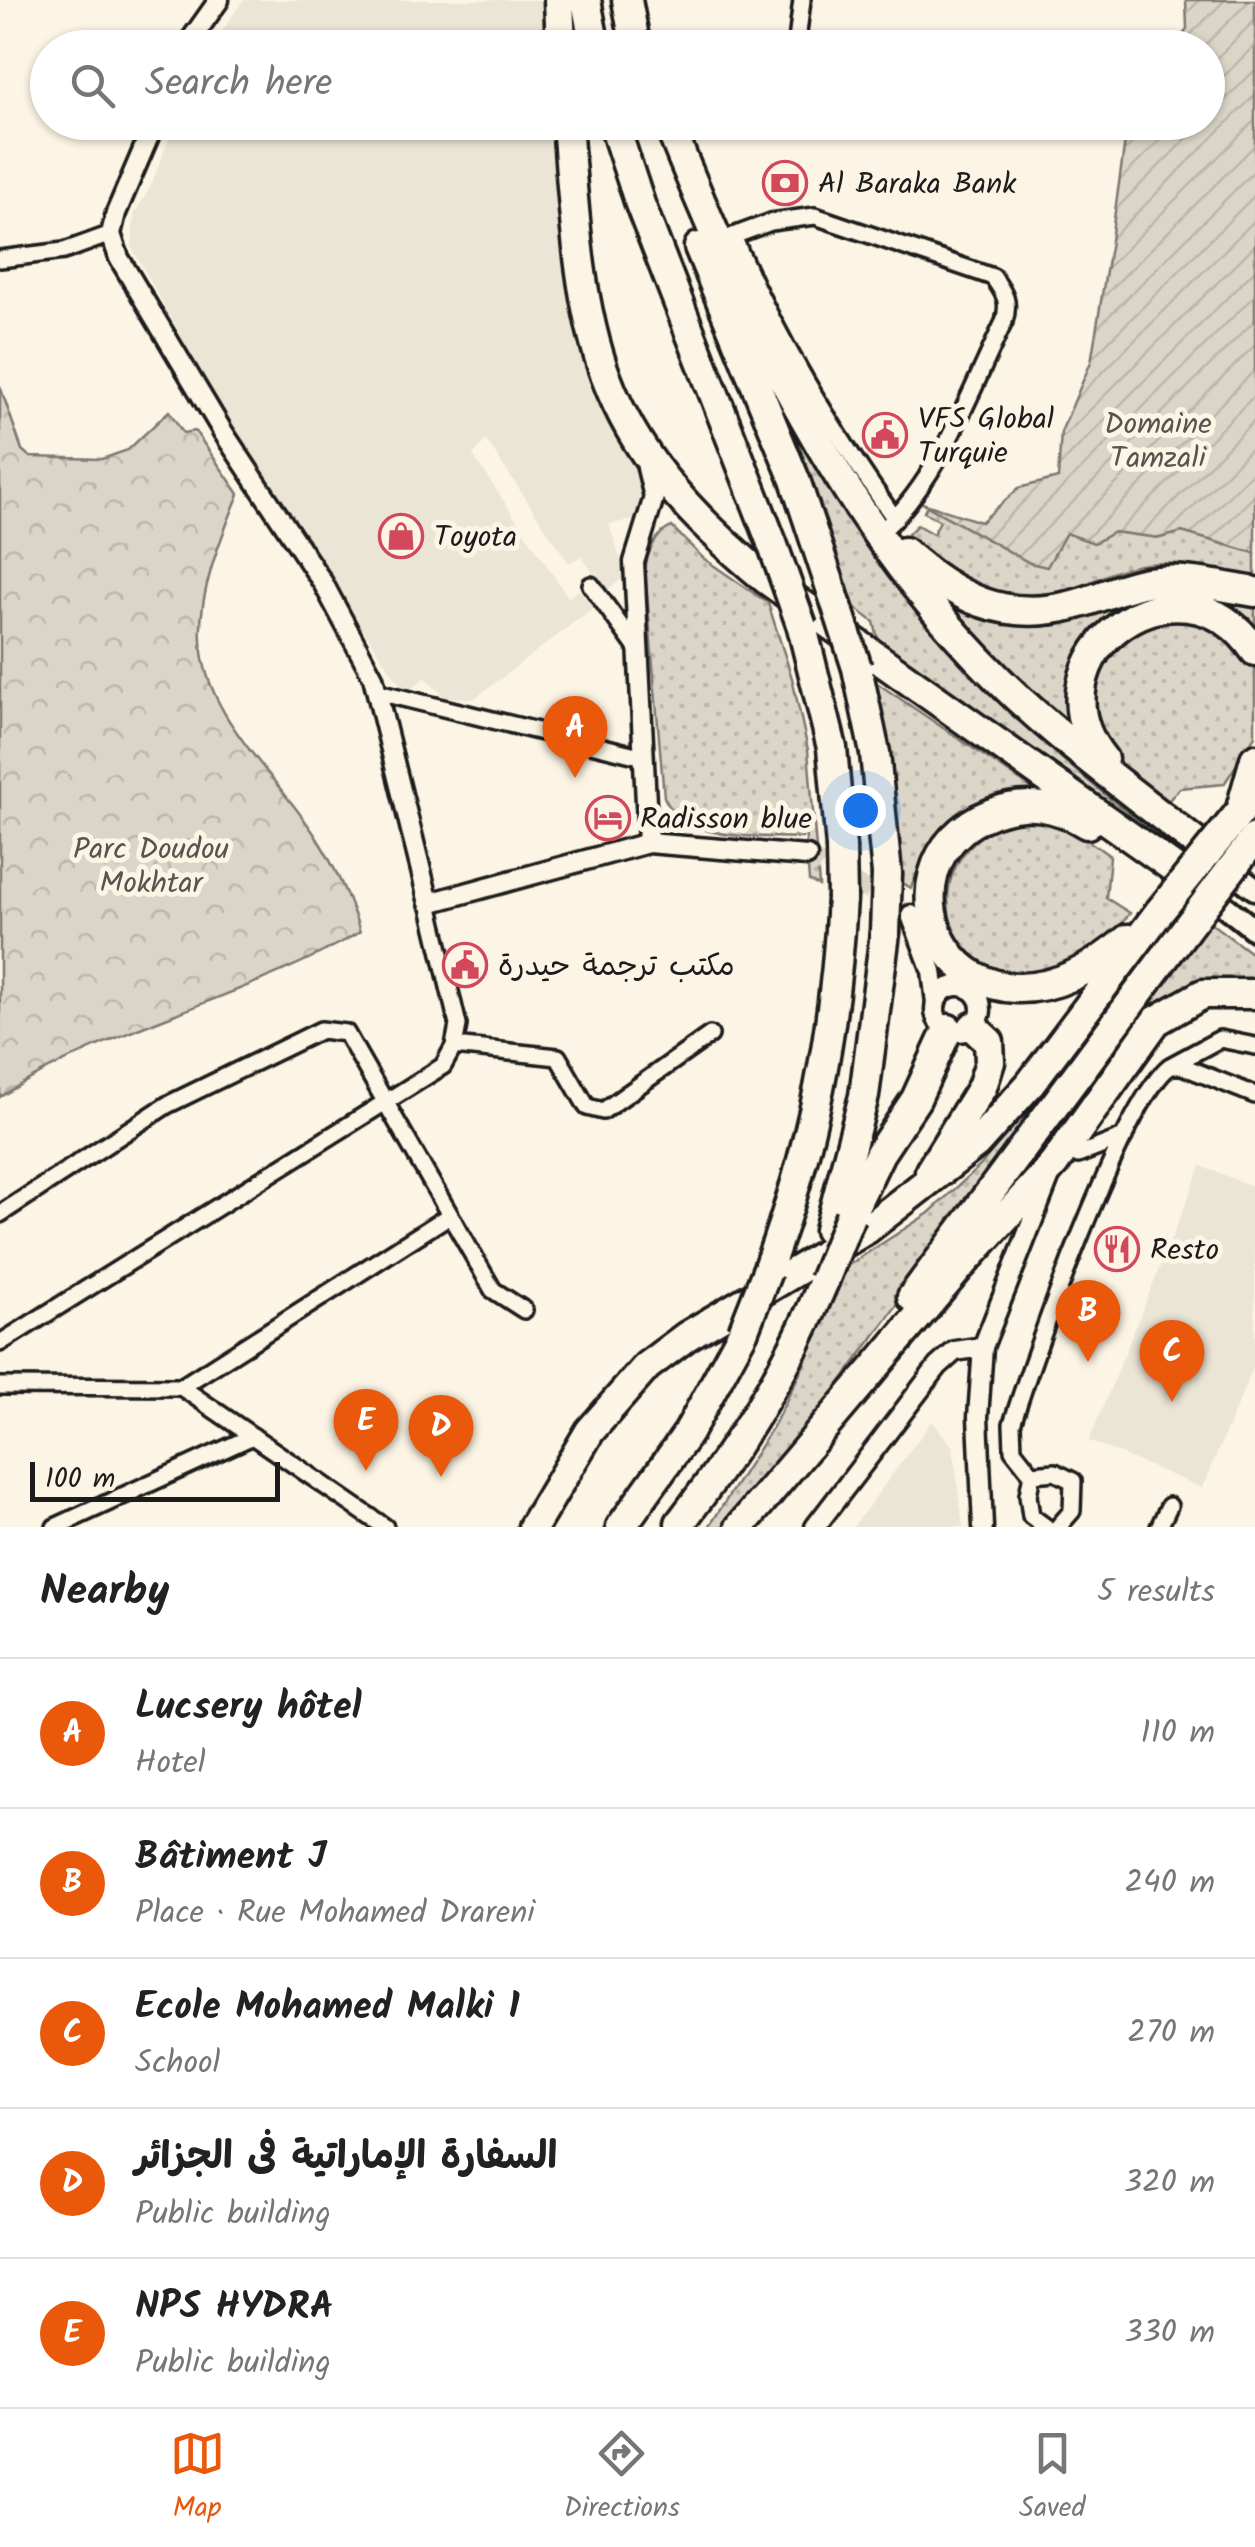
<!DOCTYPE html>
<meta charset="utf-8">
<style>
:root{--surface:#fff;--page:#f2f2f2;--text:#222;--muted:#767676;--line:#e0e0e0;--accent:#ea580c}
body{margin:0;font-family:Kalam,"Playpen Sans Arabic",sans-serif;background:var(--page);color:var(--text)}
.scale{position:absolute;left:30px;bottom:25px;width:250px;box-sizing:border-box;padding-left:10px;border:5px solid #1c1c1c;border-top:0;font-size:28px;line-height:35px;white-space:nowrap;color:#1c1c1c;-webkit-text-stroke:8px #fcf5e5;paint-order:stroke}
.you{position:absolute;left:860px;top:810px;width:35px;height:35px;margin:-25px;border:8px solid #fff;border-radius:50%;background:#1a73e8;box-shadow:0 0 0 15px #1a73e833}
.badge{display:grid;place-items:center;width:65px;height:65px;border-radius:50%;background:var(--accent);color:#fff;font-size:32px;font-weight:700}
.pin{position:absolute;translate:-50% -82px;filter:drop-shadow(0 2px 5px #0008)}
.pin::after{content:'';position:absolute;top:52px;width:35px;height:30px;background:inherit;clip-path:polygon(0 0,100% 0,50% 100%)}
.list{margin:0;padding:0;list-style:none}
h2{display:flex;justify-content:space-between;align-items:center;height:130px;margin:0;padding:0 40px;font-size:42px}
h2 small{font-size:32px;font-weight:400;color:var(--muted)}
.list li{display:grid;grid-template-columns:65px 1fr auto;gap:30px;align-items:center;box-sizing:border-box;height:150px;padding:0 40px;border-top:2px solid var(--line)}
.list b{display:block;font-size:38px;white-space:nowrap}
.list p{margin:0;font-size:32px;white-space:nowrap;color:var(--muted)}
.list em{font-size:32px;font-style:normal;color:var(--muted)}
.icon{flex:none;width:55px;height:55px;fill:none;stroke:currentColor;stroke-width:2;stroke-linecap:round;stroke-linejoin:round}
.map{position:relative;flex:none;width:1255px;height:1527px;overflow:hidden}
.search{position:absolute;background:var(--surface);box-shadow:0 2px 8px #0004;left:30px;right:30px;top:30px;height:110px;display:flex;align-items:center;gap:25px;box-sizing:border-box;padding:0 35px;border-radius:55px;color:var(--muted);font-size:38px}
.sheet{height:880px;background:var(--surface)}
nav{display:flex;justify-content:space-around;align-items:center;box-sizing:border-box;height:140px;border-top:2px solid var(--line);background:var(--surface);font-size:28px;color:var(--muted)}
nav a{display:grid;justify-items:center;gap:5px}
nav .on{color:var(--accent)}
.map>svg:first-child{display:block}
.built{fill:#ebe5d6}
.grass{fill:url(#grass-dots);stroke:#7c7872;stroke-width:2.5}
.forest{fill:url(#forest-crowns);stroke:#7c7872;stroke-width:2.5}
.garden{fill:url(#garden-furrows);stroke:#7c7872;stroke-width:2.5}
.lines{fill:none;stroke-linecap:round;stroke-linejoin:round}
.tertiary-tunnel{stroke:#dad4c7;stroke-width:18;stroke-dasharray:18 9;stroke-linecap:butt}
.minor-casing{stroke:#1c1c1c;stroke-width:22}
.tertiary-casing{stroke:#1c1c1c;stroke-width:25}
.secondary-casing{stroke:#1c1c1c;stroke-width:28}
.motorway-casing{stroke:#1c1c1c;stroke-width:35}
.minor{stroke:#fcf5e5;stroke-width:15}
.tertiary{stroke:#fcf5e5;stroke-width:18}
.secondary{stroke:#fcf5e5;stroke-width:20}
.motorway{stroke:#fcf5e5;stroke-width:28}
.motorway-bridge-casing{stroke:#1c1c1c;stroke-width:35;stroke-linecap:butt}
.motorway-bridge{stroke:#fcf5e5;stroke-width:28}
.labels{text-anchor:middle;stroke-width:10;stroke-linejoin:round;paint-order:stroke}
.poi-label{font-size:30px;fill:#1c1c1c;stroke:#fcf5e5;text-anchor:start}
.park-label{font-size:30px;fill:#555450;stroke:#fcf5e5}
</style>
<div class="map">
<svg width="1255" height="1527" viewBox="0 0 1255 1527">
<defs>
<pattern id="grass-dots" width="8" height="8" patternUnits="userSpaceOnUse" patternTransform="scale(2.5)"><rect width="8" height="8" fill="#dbd5c8"/><path d="M2 2h.1M6 6h.1" fill="none" stroke="#bbb6ab" stroke-width="1.8" stroke-linecap="round"/></pattern>
<pattern id="forest-crowns" width="20" height="18" patternUnits="userSpaceOnUse" patternTransform="scale(2.5)"><rect width="20" height="18" fill="#dbd5c8"/><path d="M2 6a3 3 0 1 1 6 0M12 15a3 3 0 1 1 6 0" fill="none" stroke="#bbb6ab"/></pattern>
<pattern id="garden-furrows" width="10" height="10" patternUnits="userSpaceOnUse" patternTransform="scale(2.5)"><rect width="10" height="10" fill="#dbd5c8"/><path d="M-1 1l2-2M0 10L10 0M9 11l2-2" fill="none" stroke="#bbb6ab"/></pattern>
</defs>
<rect width="100%" height="100%" fill="#fcf5e5"/>
<filter id="ink" filterUnits="userSpaceOnUse"><feTurbulence type="fractalNoise" baseFrequency=".01" numOctaves="2"/><feDisplacementMap in="SourceGraphic" scale="20" xChannelSelector="R" yChannelSelector="G"/><feConvolveMatrix kernelMatrix="1 2 1 2 8 2 1 2 1" color-interpolation-filters="sRGB"/></filter>
<g filter="url(#ink)">
<!-- built -->
<path class="built" d="M243,0H545L548,47L211,48Z
M175,123H553L575,333L616,440L646,487L640,519L609,524L626,576L606,591L581,556L569,563L486,440L473,455L568,597L579,590L593,608L474,699L445,697L425,677L406,693L256,471L132,248L134,214L150,188Z
M1201,1166L1255,1187V1363L1202,1488L1089,1441Z
M932,1421L953,1447L963,1527H853Z"/>
<!-- grass -->
<path class="grass" d="M765,374C791,420 816,469 845,514C926,638 1040,749 1159,836L1151,845L880,647L874,622L855,608L805,466Z
M927,506L1030,563L1066,533L1094,543L1114,532L1160,538L1182,532L1255,553V580C1220,572 1184,560 1148,564C1118,567 1094,581 1067,592C1008,616 947,574 908,534L917,525L933,534L940,521L924,512Z
M672,527L703,558L768,603L792,678L808,750L819,886L809,881L805,828L802,838C759,835 685,844 664,797L645,570C647,554 655,533 672,527Z
M1164,589L1255,606V636L1230,614L1103,626L1082,740L1019,680L944,599C1026,643 1082,615 1164,589Z
M1202,617L1246,652L1255,666V736L1224,784L1180,788L1168,801L1114,759L1095,729L1093,674L1135,622Z
M877,683L1049,800C973,806 940,810 911,888L901,882L896,798Z
M1022,820C1058,818 1082,836 1110,856L1106,898L1130,913C1098,954 1095,959 1044,970C932,994 910,840 1022,820Z
M1171,920L1176,923L813,1420L727,1527H709L774,1425L803,1367L841,1270L929,1213L981,1165Z
M1208,921L1255,956V989L1152,1012L993,1217L988,1214Z"/>
<!-- forest -->
<path class="forest" d="M0,386L22,450L30,457L102,459L128,450L169,411L183,433L195,431L239,494C221,538 198,592 201,641C204,715 276,775 315,835C334,865 350,899 360,932C245,999 113,1025 0,1097Z"/>
<!-- garden -->
<path class="garden" d="M1186,0H1255V553L1182,532L1160,538L1114,532L1094,543L1066,533L1047,567L1030,563L922,503L981,522L1019,488L1058,478L1061,432L1091,362L1110,247L1125,141L1115,123L1208,122V48L1175,47L1187,29Z"/>
<g class="lines">
<!-- tertiary-tunnel -->
<path class="tertiary-tunnel" d="M807,856L911,915"/>
<defs>
<path id="minor" d="M802,0L797,41L806,48
M1017,122L1035,129
M0,259L64,251L111,234
M883,530C941,477 970,391 1004,322C1010,301 1005,294 993,277L815,216L771,222L733,236C776,338 831,428 895,519
M591,585L638,650
M378,692L644,757
M454,1046L558,1057L587,1107L603,1111L710,1035
M1170,1066L1220,1039L1255,1046
M1067,1148L1078,1155L1124,1137
M0,1214L167,1105L321,1030L346,1033L450,1215L181,1387
M450,1215L493,1290L524,1310
M0,1343L443,1066L454,1046L458,1025L429,903
M0,1386L181,1387L385,1527
M1032,1474L1013,1450L1012,1424C1033,1356 1123,1102 1170,1066H1182L1255,1095
M1032,1474L1055,1472L1073,1481L1072,1511L1058,1527
M1032,1474L1028,1495L1031,1516L1046,1527
M55,1527L253,1436
M1159,1527L1169,1506"/>
<path id="tertiary" d="M185,48L219,0
M155,122L116,213L111,234L119,258L223,432L323,583L373,677L429,903L648,843L807,856
M647,468L654,497L634,562L648,843
M911,915L932,971L936,1003
M935 1009a23 23 0 1 1 46 0a23 23 0 1 1-46 0Z
M815,1527L938,1366L955,1351L983,1347
M983,1527L978,1417L983,1347L1050,1176"/>
<path id="secondary" d="M1221,863L1255,889
M1203,889L1255,930"/>
<path id="motorway" d="M559,0L561,48
M586,0L595,48
M627,0L636,48
M567,122C583,340 589,433 766,579L1202,888
M613,122L640,204L772,543
M668,122C749,325 842,524 998,679C1063,744 1149,804 1221,863
M699,247L795,480L832,591
M904,552C954,597 1004,623 1073,605C1098,599 1122,586 1147,582C1183,577 1220,586 1255,592
M802,627L832,748L841,847
M857,668L875,753L887,874
M1103,759C1022,658 1180,540 1255,651
M1240,812L1255,759
M1087,824C1056,805 1026,800 992,813C860,863 957,1085 1128,939
M930,1171L982,1087L990,1062L989,1042L973,1027
M850,1215L880,1153L916,1099L948,1029
M829,1230L864,1096L885,933
M767,1271C813,1145 835,1032 842,898
M912,1297L1185,930
M680,1523C739,1446 787,1371 824,1281
M533,1527L590,1431L647,1366L687,1336L867,1229L976,1144L1030,1084L1160,911
M621,1527L688,1433L743,1332
M740,1527L959,1268L1054,1164L1156,1021L1203,994H1255"/>
</defs>
<!-- minor casing -->
<use href="#minor" class="minor-casing"/>
<!-- tertiary casing -->
<use href="#tertiary" class="tertiary-casing"/>
<!-- secondary casing -->
<use href="#secondary" class="secondary-casing"/>
<!-- motorway casing -->
<use href="#motorway" class="motorway-casing"/>
<!-- minor -->
<use href="#minor" class="minor"/>
<!-- tertiary -->
<use href="#tertiary" class="tertiary"/>
<!-- secondary -->
<use href="#secondary" class="secondary"/>
<!-- motorway -->
<use href="#motorway" class="motorway"/>
<defs>
<path id="motorway-bridge" d="M772,543L802,627
M832,591L857,668
M841,847L842,898
M1160,911L1240,812
M1185,930L1255,838
M885,933L887,874
M824,1281L850,1216
M743,1332L767,1271"/>
</defs>
<!-- motorway-bridge casing -->
<use href="#motorway-bridge" class="motorway-bridge-casing"/>
<!-- motorway-bridge -->
<use href="#motorway-bridge" class="motorway-bridge"/>
</g>
</g>
<!-- icons -->
<defs>
<symbol id="bank-ring" viewBox="-11 -11 22 22"><circle r="9.5" fill="#fcf5e5" stroke="#d1495b" stroke-width="1.5"/><path d="M-6-4H6V4H-6ZM0-2.3a2.3 2.3 0 1 0 0 4.6a2.3 2.3 0 1 0 0-4.6Z" fill="#d1495b"/></symbol>
<symbol id="civic-ring" viewBox="-11 -11 22 22"><circle r="9.5" fill="#fcf5e5" stroke="#d1495b" stroke-width="1.5"/><path d="M-.6-6.5H3V-4.5H.6V-3L4-1V1h2V6H-6V1h2V-1L-.6-3ZM-1.2 2.5V6h2.4V2.5Z" fill="#d1495b"/></symbol>
<symbol id="shop-ring" viewBox="-11 -11 22 22"><circle r="9.5" fill="#fcf5e5" stroke="#d1495b" stroke-width="1.5"/><path d="M-5-2.5h2.3a2.7 3.5 0 0 1 5.4 0H5L5.5 6h-11ZM-1.5-2.5h3a1.5 2.3 0 0 0-3 0Z" fill="#d1495b"/></symbol>
<symbol id="hotel-ring" viewBox="-11 -11 22 22"><circle r="9.5" fill="#fcf5e5" stroke="#d1495b" stroke-width="1.5"/><path d="M-6-4.5h1.5V1H6V5H4.5V3h-9V5H-6ZM-4 0a1.8 1.8 0 1 1 3.6 0ZM.5 0V-2.5h3Q6-2.5 6 0Z" fill="#d1495b"/></symbol>
<symbol id="restaurant-ring" viewBox="-11 -11 22 22"><circle r="9.5" fill="#fcf5e5" stroke="#d1495b" stroke-width="1.5"/><path d="M-5-6h1v4h1v-4h1v4h1v-4h1v5L-1.5 .5V6h-2V.5L-5-1ZM5-6V6H3V1.5H1.5Q1.5-4 5-6Z" fill="#d1495b"/></symbol>
</defs>
<g fill-rule="evenodd">
<use href="#bank-ring" x="760" y="158" width="50" height="50"/>
<use href="#civic-ring" x="860" y="410" width="50" height="50"/>
<use href="#shop-ring" x="376" y="511" width="50" height="50"/>
<use href="#hotel-ring" x="583" y="793" width="50" height="50"/>
<use href="#civic-ring" x="440" y="940" width="50" height="50"/>
<use href="#restaurant-ring" x="1092" y="1224" width="50" height="50"/>
</g>
<g class="labels">
<!-- poi labels -->
<g class="poi-label">
<text x="818" y="193">Al Baraka Bank</text>
<text x="918" y="428">VFS Global<tspan x="918" dy="34">Turquie</tspan></text>
<text x="434" y="546">Toyota</text>
<text x="640" y="828">Radisson blue</text>
<text x="498" y="975">مكتب ترجمة حيدرة</text>
<text x="1150" y="1259">Resto</text>
</g>
<!-- park labels -->
<g class="park-label">
<text x="1158" y="433">Domaine<tspan x="1158" dy="34">Tamzali</tspan></text>
<text x="151" y="858">Parc Doudou<tspan x="151" dy="34">Mokhtar</tspan></text>
</g>
</g>
</svg>
<div class="scale">100 m</div>
<div class="you"></div>
<div class="pin badge" style="left:575px;top:778px">A</div>
<div class="pin badge" style="left:1088px;top:1362px">B</div>
<div class="pin badge" style="left:1172px;top:1402px">C</div>
<div class="pin badge" style="left:441px;top:1477px">D</div>
<div class="pin badge" style="left:366px;top:1471px">E</div>
<div class="search"><svg class="icon" aria-label="search" viewBox="0 0 24 24"><circle cx="10" cy="10" r="6"/><path d="M15 15l6 6"/></svg>Search here</div>
</div>
<section class="sheet">
<h2>Nearby<small>5 results</small></h2>
<ul class="list">
<li><span class="badge">A</span><div><b>Lucsery hôtel</b><p>Hotel</p></div><em>110 m</em></li>
<li><span class="badge">B</span><div><b>Bâtiment J</b><p>Place · Rue Mohamed Drareni</p></div><em>240 m</em></li>
<li><span class="badge">C</span><div><b>Ecole Mohamed Malki 1</b><p>School</p></div><em>270 m</em></li>
<li><span class="badge">D</span><div><b>السفارة الإماراتية فى الجزائر</b><p>Public building</p></div><em>320 m</em></li>
<li><span class="badge">E</span><div><b>NPS HYDRA</b><p>Public building</p></div><em>330 m</em></li>
</ul>
</section>
<nav>
<a class="on"><svg class="icon" aria-label="map" viewBox="0 0 24 24"><path d="M3 6l6-2 6 2 6-2v14l-6 2-6-2-6 2zM9 4v14M15 6v14"/></svg>Map</a>
<a><svg class="icon" aria-label="directions" viewBox="0 0 24 24"><path d="M12 3l9 9-9 9-9-9zM9 14v-3h6M13 9l2 2-2 2"/></svg>Directions</a>
<a><svg class="icon" aria-label="saved" viewBox="0 0 24 24"><path d="M7 4h10v16l-5-4-5 4z"/></svg>Saved</a>
</nav>
